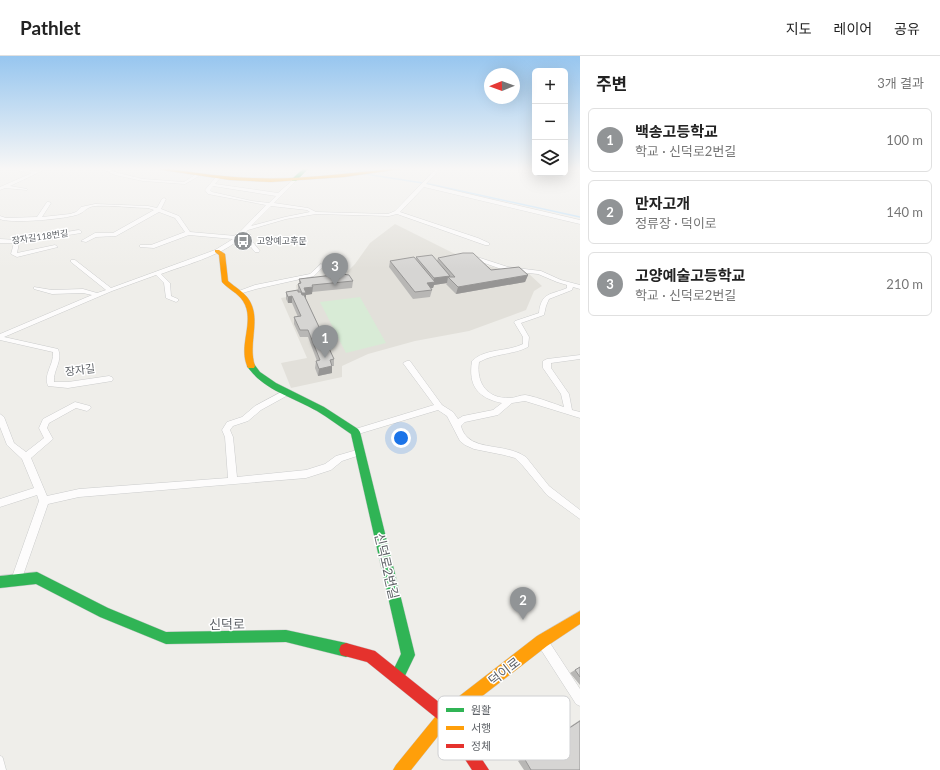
<!DOCTYPE html>
<html lang="ko">
<meta charset="utf-8">
<style>
:root{--surface:#fff;--page:#f6f6f6;--text:#222;--muted:#767676;--line:#e0e0e0;--accent:#919496}
body{margin:0;font-family:Lato,"Noto Sans KR",sans-serif;background:var(--page);color:var(--text)}
.controls{position:absolute;right:12px;top:12px;display:grid;overflow:hidden;border-radius:6px;box-shadow:0 4px 16px #0002}
.controls button{width:36px;height:36px;display:grid;place-items:center;padding:0;border:0;border-bottom:1px solid var(--line);background:var(--surface);color:var(--text);font:20px sans-serif}
.compass{position:absolute;left:484px;top:12px;width:36px;height:36px;border-radius:50%;background:var(--surface);box-shadow:0 4px 16px #0002;rotate:269deg}
.you{position:absolute;left:401px;top:382px;width:14px;height:14px;margin:-10px;border:3px solid #fff;border-radius:50%;background:#1a73e8;box-shadow:0 0 0 6px #1a73e833}
.badge{display:grid;place-items:center;width:26px;height:26px;border-radius:50%;background:var(--accent);color:#fff;font-size:13px;font-weight:700}
.pin{position:absolute;translate:-50% -33px;filter:drop-shadow(0 1px 2px #0008)}
.pin::after{content:'';position:absolute;top:21px;width:14px;height:12px;background:inherit;clip-path:polygon(0 0,100% 0,50% 100%)}
.list{margin:0;padding:0;list-style:none}
h2{display:flex;justify-content:space-between;align-items:center;height:52px;margin:0;padding:0 16px;font-size:17px}
h2 small{font-size:13px;font-weight:400;color:var(--muted)}
.list li{display:grid;grid-template-columns:26px 1fr auto;gap:12px;align-items:center;box-sizing:border-box;height:64px;margin:0 8px 8px;padding:0 8px;border:1px solid var(--line);border-radius:6px}
.list b{display:block;font-size:15px;white-space:nowrap}
.list p{margin:0;font-size:13px;white-space:nowrap;color:var(--muted)}
.list em{font-size:13px;font-style:normal;color:var(--muted)}
.icon{flex:none;width:22px;height:22px;fill:none;stroke:currentColor;stroke-width:2;stroke-linecap:round;stroke-linejoin:round}
.map{position:relative;flex:none;width:580px;height:714px;overflow:hidden}
header{display:flex;align-items:center;gap:24px;box-sizing:border-box;height:56px;padding:0 20px;background:var(--surface);border-bottom:1px solid var(--line)}
header strong{font-size:19px}
nav{display:flex;gap:22px;margin-inline-start:auto;font-size:14px}
main{display:flex}
aside{flex:1;background:var(--surface)}
.map>svg:first-child{display:block}
.education{fill:#e2e0da}
.green{fill:#d8ebd6}
.lines{fill:none;stroke-linecap:round;stroke-linejoin:round}
.stream{stroke:#bfe0f9;stroke-width:1.5}
.lane-casing{stroke:#cbcccc;stroke-width:7}
.street-casing{stroke:#cbcccc;stroke-width:1}
.fast-casing{stroke:#cacacb;stroke-width:1}
.slow-casing{stroke:#cacacb;stroke-width:1}
.jam-casing{stroke:#cacacb;stroke-width:1}
.lane{stroke:#fdfcfc;stroke-width:6}
.street{fill:#fdfcfc;fill-rule:evenodd}
.fast{fill:#30b455;fill-rule:evenodd}
.slow{fill:#ff9f0a;fill-rule:evenodd}
.jam{fill:#e5322d;fill-rule:evenodd}
.wall{fill:#b8b7b5}
.shaded-wall{fill:#969594}
.building{fill:#d6d5d3;stroke:#969594}
.labels{text-anchor:middle;stroke-width:3;stroke-linejoin:round;paint-order:stroke}
.far-street-label{font-size:9px;fill:#5f6368;stroke:#fff}
.far-poi-label{font-size:9px;fill:#5f6368;stroke:#fff;text-anchor:start}
.street-label{font-size:11px;fill:#5f6368;stroke:#fff}
.near-street-label{font-size:13px;fill:#5f6368;stroke:#fff}
.key{fill:#fff;stroke:#cfd0d2;stroke-width:1}
.key-label{font-size:11px;fill:#5f6368}
</style>
<header>
<strong>Pathlet</strong>
<nav><a>지도</a><a>레이어</a><a>공유</a></nav>
</header>
<main>
<div class="map">
<svg width="580" height="714" viewBox="0 0 580 714">
<rect width="100%" height="100%" fill="#efeeea"/>
<!-- education -->
<path class="education" d="M395,168L451,196L479,208L508,215L528,217L542,230L534,235L526,254L469,275L415,285L368,298L342,310V321L291,332L281,307L307,302L281,242L297,239L296,229L348,223L347,216L355,208L370,187Z"/>
<!-- green -->
<path class="green" d="M360,241L386,287L346,297L320,246Z"/>
<g class="lines">
<!-- stream -->
<path class="stream" d="M325,113L352,117
M365,118L429,128L580,161"/>
<defs>
<path id="lane" d="M0,703L3,714"/>
<path id="street" d="M8,113C17,112 25,114 34,115C38,115 42,113 46,113L10,130L27,133V134L5,132L0,134V131L32,117Z
M103,113H108L118,117L143,123L184,126L195,119L199,120L185,128L143,125L115,119Z
M436,113H440L426,128L580,164V168L424,131L400,156L478,182L489,187V189H485L397,158L389,160L316,158L286,163L248,174L242,180L251,184L260,195L259,196H255C250,190 247,184 239,183C223,199 182,210 161,218L170,227L171,240L178,243V245L176,246L166,242L164,227L156,219L112,235L4,281L58,293C63,305 53,314 54,326H68L109,320L112,321L113,323L112,325L68,332L48,330C43,318 54,309 53,296L0,284V278L92,239L83,237L52,238L34,233V231L52,234L83,233L97,237L106,234L71,206V204H75L111,232L215,194L233,183L189,179L154,192L140,191V189H151L185,176L175,162L159,156L116,180L96,181L86,186L81,185L95,177H113L154,154L148,152C131,152 112,149 95,150C86,151 86,155 79,158C69,163 9,168 0,163V160L6,162L37,161L47,146H49L51,147L42,161L70,158L76,156L81,151L95,148L148,150L157,152L162,143L164,142L166,143L161,153L179,160L190,176L236,180L266,149L208,138L205,134L216,121L220,122L215,128L278,137L294,123H296V125L274,147L308,152L316,156L388,158L395,155ZM213,130L276,140L269,147L252,145L212,136L210,134ZM271,150L307,154L310,156L285,161L251,170Z
M79,174L81,175V177L19,187L17,197L55,189L58,191L17,201L11,198L14,187H0V183L17,184Z
M470,200H474L508,211L541,215L561,224L580,229V233L573,231L572,234L549,243L546,250L544,259L521,267L529,281L528,291C513,299 495,297 479,306C476,327 487,343 510,342C515,342 520,339 525,339C534,340 555,348 564,351L561,338L543,312V305L547,303L580,299V303L551,307V312L569,338L572,354L580,356V362L525,345L512,347L498,359L465,366L461,370C462,374 464,378 467,381C480,394 508,388 526,401L549,430L580,454V463L547,439L523,410L515,402L504,399L474,393L465,389L460,385L447,360L438,354L355,379L352,378L351,376L352,374L434,349L403,307L407,305H410L442,349L453,356L458,363L463,360L493,354L502,347C478,342 468,330 472,305C485,292 507,296 523,288V281L514,266L515,265L539,257C541,236 551,239 567,232V229L557,226L538,218L507,215L470,202Z
M321,208L324,210L314,220L256,233L239,238L236,236L255,229L310,218Z
M287,333L291,336L290,338L261,354L248,365L233,370L230,374L233,381L237,421L306,414L325,408L336,400L360,393L363,394L364,396L363,398L342,405L331,414L306,422L79,441L48,448L20,528L16,529L12,528L11,524L39,445L37,439L0,451V443L34,432L22,403L7,389L0,371V358L4,361L14,387L26,396L44,382L39,372L43,363L75,346L90,350L91,352L87,355L76,352L49,367L47,372L53,383L31,402L47,440L79,433L228,422L225,381L222,374L227,366L242,361L255,350Z
M542,579L546,581L580,633V650L576,648L538,589L536,585L538,581Z"/>
<path id="fast" d="M303,113H308L296,125H292V123Z
M251,307L254,308L260,316L276,327L324,351L358,373L360,376L415,599L402,626L397,628L392,626L390,621L401,598L351,378C339,370 329,362 317,355C293,341 263,334 247,310Z
M37,516L108,552L166,576L286,574L346,587L351,589L353,594L351,599L346,601L286,586L166,588L100,561L36,528L0,532V520Z"/>
<path id="slow" d="M160,113H169C197,117 224,121 252,122C297,124 343,118 389,113H401L344,121L271,126L230,124L162,114Z
M215,194H219L225,198L228,225C235,231 242,235 247,241C263,261 247,287 255,310L254,312H248C237,290 256,265 243,245C238,237 228,233 222,226L219,199L215,196Z
M580,555V568L547,590L450,665L411,714H393L396,709L440,655L537,580Z"/>
<path id="jam" d="M346,587L375,595L450,655L489,714H472L440,665L367,606L341,599L339,594L341,589Z"/>
</defs>
<!-- lane casing -->
<use href="#lane" class="lane-casing"/>
<!-- street casing -->
<use href="#street" class="street-casing"/>
<!-- fast casing -->
<use href="#fast" class="fast-casing"/>
<!-- slow casing -->
<use href="#slow" class="slow-casing"/>
<!-- jam casing -->
<use href="#jam" class="jam-casing"/>
<!-- lane -->
<use href="#lane" class="lane"/>
<!-- street -->
<use href="#street" class="street"/>
<!-- fast -->
<use href="#fast" class="fast"/>
<!-- slow -->
<use href="#slow" class="slow"/>
<!-- jam -->
<use href="#jam" class="jam"/>
</g>
<!-- wall -->
<path class="wall" d="M416,201L437,205L438,202L491,214L528,219L525,226L456,238L446,228L447,227L434,229L433,232H431L432,234L430,241L413,243L389,211L390,205L416,203Z
M299,223L353,225L352,232L312,236V238L306,239V243L334,303V310H332V317L318,320L315,312L316,305H317L308,281H300L294,268V261H298L292,247H288L286,243V236L298,234V228L299,227Z
M580,611V629L570,617Z
M580,664V714H524L518,705Z"/>
<!-- shaded-wall -->
<path class="shaded-wall" d="M528,219L525,226L456,238L458,231Z
M450,220L449,222L448,221L447,227L434,229L433,232L425,233L427,227L433,226L434,222Z
M313,231L312,238L306,239V243L302,244V237L304,232Z
M292,240V247H288V241Z
M332,310V317L318,320L319,313Z"/>
<!-- building -->
<path class="building" d="M463,197H473L491,214L519,211L528,219L458,231L448,221H455L438,202Z
M432,199L450,220L434,222L416,201Z
M414,201L435,226L427,227L432,234L415,236L390,205Z
M342,218L349,219L353,225L312,229L313,231L304,232L306,237H302L298,228L301,227L299,223Z
M298,234V236H301L302,239H304L334,303L330,304L332,310L319,313L316,305L320,304L308,274H300L294,261L301,260L292,240L288,241L286,236Z
M580,611V621L575,614Z
M580,665V714H531L524,702Z"/>
<!-- sky -->
<linearGradient id="sky" x2="0" y2="1"><stop stop-color="#97c6ef"/><stop offset="0.53" stop-color="#f8f7f6"/><stop offset="1" stop-color="#f8f7f6" stop-opacity="0"/></linearGradient>
<rect width="580" height="213" fill="url(#sky)"/>
<!-- icons -->
<defs>
<symbol id="bus-disc" viewBox="-11 -11 22 22"><circle r="9.5" fill="#919496" stroke="#fff"/><path d="M-5-6H5V4H4V6H2V4H-2V6H-4V4H-5ZM-3.5-4V0h7V-4ZM-3.5 1.2v1.5H-2V1.2ZM2 1.2v1.5H3.5V1.2Z" fill="#fff"/></symbol>
</defs>
<g fill-rule="evenodd">
<use href="#bus-disc" x="232" y="174" width="22" height="22"/>
</g>
<g class="labels">
<!-- far-street labels -->
<g class="far-street-label">
<text transform="translate(40 181) rotate(-8)" y="3">장자길118번길</text>
</g>
<!-- far-poi labels -->
<g class="far-poi-label">
<text x="257" y="188">고양예고후문</text>
</g>
<!-- street labels -->
<g class="street-label">
<text transform="translate(80 314) rotate(-7)" y="4">장자길</text>
</g>
<!-- near-street labels -->
<g class="near-street-label">
<text transform="translate(387 510) rotate(77)" y="5">신덕로2번길</text>
<text transform="translate(227 568) rotate(-1)" y="5">신덕로</text>
<text transform="translate(504 615) rotate(-38)" y="5">덕이로</text>
</g>
</g>
<!-- legend -->
<rect x="438" y="640" width="132" height="64" rx="6" class="key"/>
<rect x="446" y="652" width="18" height="4" fill="#30b455"/>
<rect x="446" y="670" width="18" height="4" fill="#ff9f0a"/>
<rect x="446" y="688" width="18" height="4" fill="#e5322d"/>
<g class="key-label">
<text x="471" y="658">원활</text>
<text x="471" y="676">서행</text>
<text x="471" y="694">정체</text>
</g>
</svg>
<div class="controls">
<button>+</button>
<button>−</button>
<button><svg class="icon" aria-label="layers" viewBox="0 0 24 24"><path d="M12 4l9 5-9 5-9-5zM3 14l9 5 9-5"/></svg></button>
</div>
<svg class="compass" viewBox="-18 -18 36 36"><path d="M0-13l5 13h-10z" fill="#e53935"/><path d="M0 13l5-13h-10z" fill="#767676"/></svg>
<div class="you"></div>
<div class="pin badge" style="left:325px;top:302px">1</div>
<div class="pin badge" style="left:523px;top:564px">2</div>
<div class="pin badge" style="left:335px;top:230px">3</div>
</div>
<aside>
<h2>주변<small>3개 결과</small></h2>
<ul class="list">
<li><span class="badge">1</span><div><b>백송고등학교</b><p>학교 · 신덕로2번길</p></div><em>100 m</em></li>
<li><span class="badge">2</span><div><b>만자고개</b><p>정류장 · 덕이로</p></div><em>140 m</em></li>
<li><span class="badge">3</span><div><b>고양예술고등학교</b><p>학교 · 신덕로2번길</p></div><em>210 m</em></li>
</ul>
</aside>
</main>
